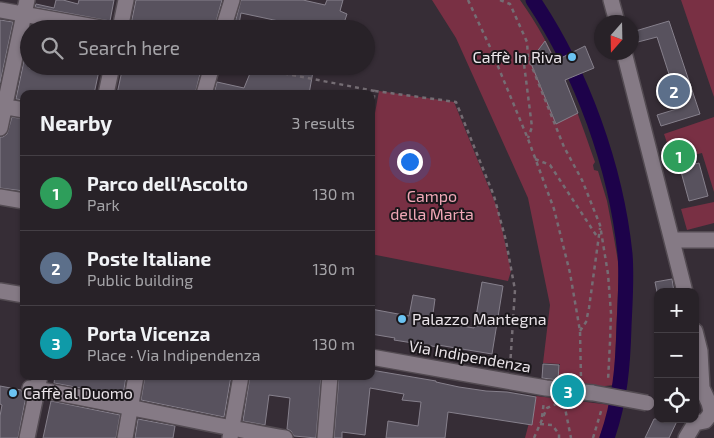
<!DOCTYPE html>
<meta charset="utf-8">
<style>
:root{--surface:#282228;--page:#302a30;--text:#f1f3f6;--muted:#a5a4a8;--line:#443f45;--accent:#ea580c}
body{margin:0;font-family:"Exo 2",sans-serif;background:var(--page);color:var(--text)}
.controls{position:absolute;right:15px;bottom:15px;display:grid;overflow:hidden;border-radius:10px;box-shadow:0 1px 4px #0004}
.controls button{width:45px;height:45px;display:grid;place-items:center;padding:0;border:0;border-bottom:1px solid var(--line);background:var(--surface);color:var(--text);font:25px sans-serif}
.compass{position:absolute;left:594px;top:15px;width:45px;height:45px;border-radius:50%;background:var(--surface);box-shadow:0 1px 4px #0004;rotate:200deg}
.you{position:absolute;left:409px;top:161px;width:18px;height:18px;margin:-12px;border:4px solid #fff;border-radius:50%;background:#1a73e8;box-shadow:0 0 0 8px #1a73e833}
.badge{display:grid;place-items:center;width:32px;height:32px;border-radius:50%;background:var(--accent);color:#fff;font-size:16px;font-weight:700}
.pin{position:absolute;translate:-50% -50%;border:2px solid #fff;box-shadow:0 1px 5px #0006}
.list{margin:0;padding:0;list-style:none}
h2{display:flex;justify-content:space-between;align-items:center;height:65px;margin:0;padding:0 20px;font-size:21px}
h2 small{font-size:16px;font-weight:400;color:var(--muted)}
.list li{display:grid;grid-template-columns:32px 1fr auto;gap:15px;align-items:center;box-sizing:border-box;height:75px;padding:0 20px;border-top:1px solid var(--line)}
.list b{display:block;font-size:19px;white-space:nowrap}
.list p{margin:0;font-size:16px;white-space:nowrap;color:var(--muted)}
.list em{font-size:16px;font-style:normal;color:var(--muted)}
.icon{flex:none;width:28px;height:28px;fill:none;stroke:currentColor;stroke-width:2;stroke-linecap:round;stroke-linejoin:round}
.map{position:relative;flex:none;width:714px;height:438px;overflow:hidden}
.search{position:absolute;background:var(--surface);box-shadow:0 1px 4px #0004;left:20px;top:20px;width:355px;height:55px;display:flex;align-items:center;gap:12px;box-sizing:border-box;padding:0 18px;border-radius:28px;color:var(--muted);font-size:19px}
.panel{position:absolute;background:var(--surface);box-shadow:0 1px 4px #0004;left:20px;top:90px;width:355px;height:290px;border-radius:10px}
.map>svg:first-child{display:block}
.green{fill:#793044}
.lines{fill:none;stroke-linecap:round;stroke-linejoin:round}
.canal{stroke:#1d024a;stroke-width:15}
.building{fill:#58525e;stroke:#86808c}
.minor-casing{stroke:#534b52;stroke-width:18}
.path{stroke:#756d74;stroke-width:2.5;stroke-dasharray:4 4;stroke-linecap:butt}
.minor{stroke:#857a85;stroke-width:15}
.minor-bridge-casing{stroke:#534b52;stroke-width:18;stroke-linecap:butt}
.minor-bridge{stroke:#857a85;stroke-width:15}
.poi-dot{fill:#6bc3f2;stroke:#1b171b;stroke-width:2}
.labels{text-anchor:middle;stroke-width:4;stroke-linejoin:round;paint-order:stroke}
.poi-label{font-size:16px;fill:#eae4e9;stroke:#1b171b;text-anchor:start}
.park-label{font-size:16px;fill:#f1a8b7;stroke:#1b171b}
.street-label{font-size:16px;fill:#eae4e9;stroke:#1b171b}
</style>
<div class="map">
<svg width="714" height="438" viewBox="0 0 714 438">
<rect width="100%" height="100%" fill="#362d36"/>
<!-- green -->
<path class="green" d="M432,0H520C555,48 576,107 595,162L593,165L594,170L598,171L607,201L612,227L619,267L614,385L597,387L558,382L560,364L543,363L550,305L528,198L456,38Z
M681,0H714V97Z
M379,91L454,102L498,210L511,271L508,281L371,254V135Z
M714,117V192L702,153L673,160L664,134Z
M714,202V223L687,230L681,209Z
M536,396L611,405L604,426L599,438H525Z"/>
<g class="lines">
<!-- canal -->
<path class="canal" d="M533,0C582,73 616,167 625,254C627,278 625,302 624,326C623,365 620,401 607,438"/>
</g>
<!-- building -->
<path class="building" d="M56,0H63L78,4L79,0H114L110,21L35,7L36,4L54,8Z
M136,0H222L214,29H130Z
M241,0H303L325,5L327,0H343L340,11L347,14L342,29H316L241,13L239,24L235,23Z
M0,20L13,22L0,83Z
M669,21L700,114L661,126L657,115L680,108L657,37L634,43L632,32Z
M29,37V68L54,72L55,66H100L94,94H24V100L16,99Z
M545,41L555,61L585,46L594,68L565,80L578,113L556,124L530,61Z
M123,66H179L191,69L192,66H202L195,94H117Z
M253,66H314L309,94H214L217,82L244,88Z
M12,117L24,119V191L0,188V137H3L7,134Z
M699,163L708,196L689,201L680,168Z
M672,279L674,292H657L655,282Z
M482,282L503,286L492,354L438,345V347L394,340L395,338L371,334V309L409,316L413,295L435,299L432,321L474,328Z
M543,364L559,365L558,380L542,378Z
M371,370L436,381V382L459,387L486,391L507,392L536,397L532,425L448,412L445,438H386L388,421L418,426L421,402L402,400L404,394L370,388L365,435L342,432V438H334L339,376H371Z
M55,376H126L123,396L54,383Z
M145,376H231L224,417L141,400Z
M250,376H321L316,438L294,436L291,431L287,429L290,398L269,395L265,425L243,421Z
M0,386L21,390L24,395L26,396L18,438H0V416L2,405L0,404Z
M51,401L120,415L116,438H43Z
M138,419L175,426L173,438H135Z
M654,419H678L669,438H645Z"/>
<g class="lines">
<defs>
<path id="minor" d="M611,0L617,22
M0,10L106,29
M120,29L126,0
M223,29L232,0
M624,52L685,292
M106,94L112,66
M204,94L212,66
M0,106L24,110
M0,128L27,0
M0,197L24,201
M672,240H714
M0,291L24,295
M695,331L700,351L702,388L709,403L711,411
M371,357L546,388L593,393
M30,388C115,403 200,423 285,438
M27,438L40,376
M125,438L136,376
M230,438L241,376
M325,438L330,376
M686,438L695,423L705,421L709,416L711,411"/>
</defs>
<!-- minor casing -->
<use href="#minor" class="minor-casing"/>
<!-- path -->
<path class="path" d="M468,0L490,47L528,139L554,209L570,273L580,331L581,379
M500,0L510,4L527,42L528,57L564,147L582,180L600,225L608,274L611,313L610,342L608,381
M528,58L524,64L532,127L528,138
M245,66L375,91
M371,115L375,91L456,102L494,196L506,241L515,290L510,367
M535,159L550,165L598,238
M580,331L586,322L589,308L600,228
M542,417L544,401
M540,424L552,425L559,434V438
M534,438L547,408L556,404L565,408L571,438
M593,438L602,408"/>
<!-- minor -->
<use href="#minor" class="minor"/>
<defs>
<path id="minor-bridge" d="M593,393L647,403"/>
</defs>
<!-- minor-bridge casing -->
<use href="#minor-bridge" class="minor-bridge-casing"/>
<!-- minor-bridge -->
<use href="#minor-bridge" class="minor-bridge"/>
</g>
<!-- markers -->
<g class="poi-dot">
<circle cx="572" cy="57" r="5"/>
<circle cx="402" cy="319" r="5"/>
<circle cx="13" cy="393" r="5"/>
</g>
<g class="labels">
<!-- poi labels -->
<g class="poi-label">
<text x="562" y="63" text-anchor="end">Caffè In Riva</text>
<text x="412" y="325">Palazzo Mantegna</text>
<text x="23" y="399">Caffè al Duomo</text>
</g>
<!-- park labels -->
<g class="park-label">
<text x="432" y="202">Campo<tspan x="432" dy="18">della Marta</tspan></text>
</g>
<!-- street labels -->
<g class="street-label">
<text transform="translate(470 356) rotate(10)" y="6">Via Indipendenza</text>
</g>
</g>
</svg>
<div class="controls">
<button>+</button>
<button>−</button>
<button><svg class="icon" aria-label="locate" viewBox="0 0 24 24"><circle cx="12" cy="12" r="6"/><path d="M12 2v4M12 18v4M2 12h4M18 12h4"/></svg></button>
</div>
<svg class="compass" viewBox="-18 -18 36 36"><path d="M0-13l5 13h-10z" fill="#e53935"/><path d="M0 13l5-13h-10z" fill="#a5a4a8"/></svg>
<div class="you"></div>
<div class="pin badge" style="left:679px;top:156px;background:#2e9e5b">1</div>
<div class="pin badge" style="left:674px;top:91px;background:#5c6f8a">2</div>
<div class="pin badge" style="left:568px;top:391px;background:#0f9aa8">3</div>
<div class="search"><svg class="icon" aria-label="search" viewBox="0 0 24 24"><circle cx="10" cy="10" r="6"/><path d="M15 15l6 6"/></svg>Search here</div>
<section class="panel">
<h2>Nearby<small>3 results</small></h2>
<ul class="list">
<li><span class="badge" style="background:#2e9e5b">1</span><div><b>Parco dell'Ascolto</b><p>Park</p></div><em>130 m</em></li>
<li><span class="badge" style="background:#5c6f8a">2</span><div><b>Poste Italiane</b><p>Public building</p></div><em>130 m</em></li>
<li><span class="badge" style="background:#0f9aa8">3</span><div><b>Porta Vicenza</b><p>Place · Via Indipendenza</p></div><em>130 m</em></li>
</ul>
</section>
</div>
